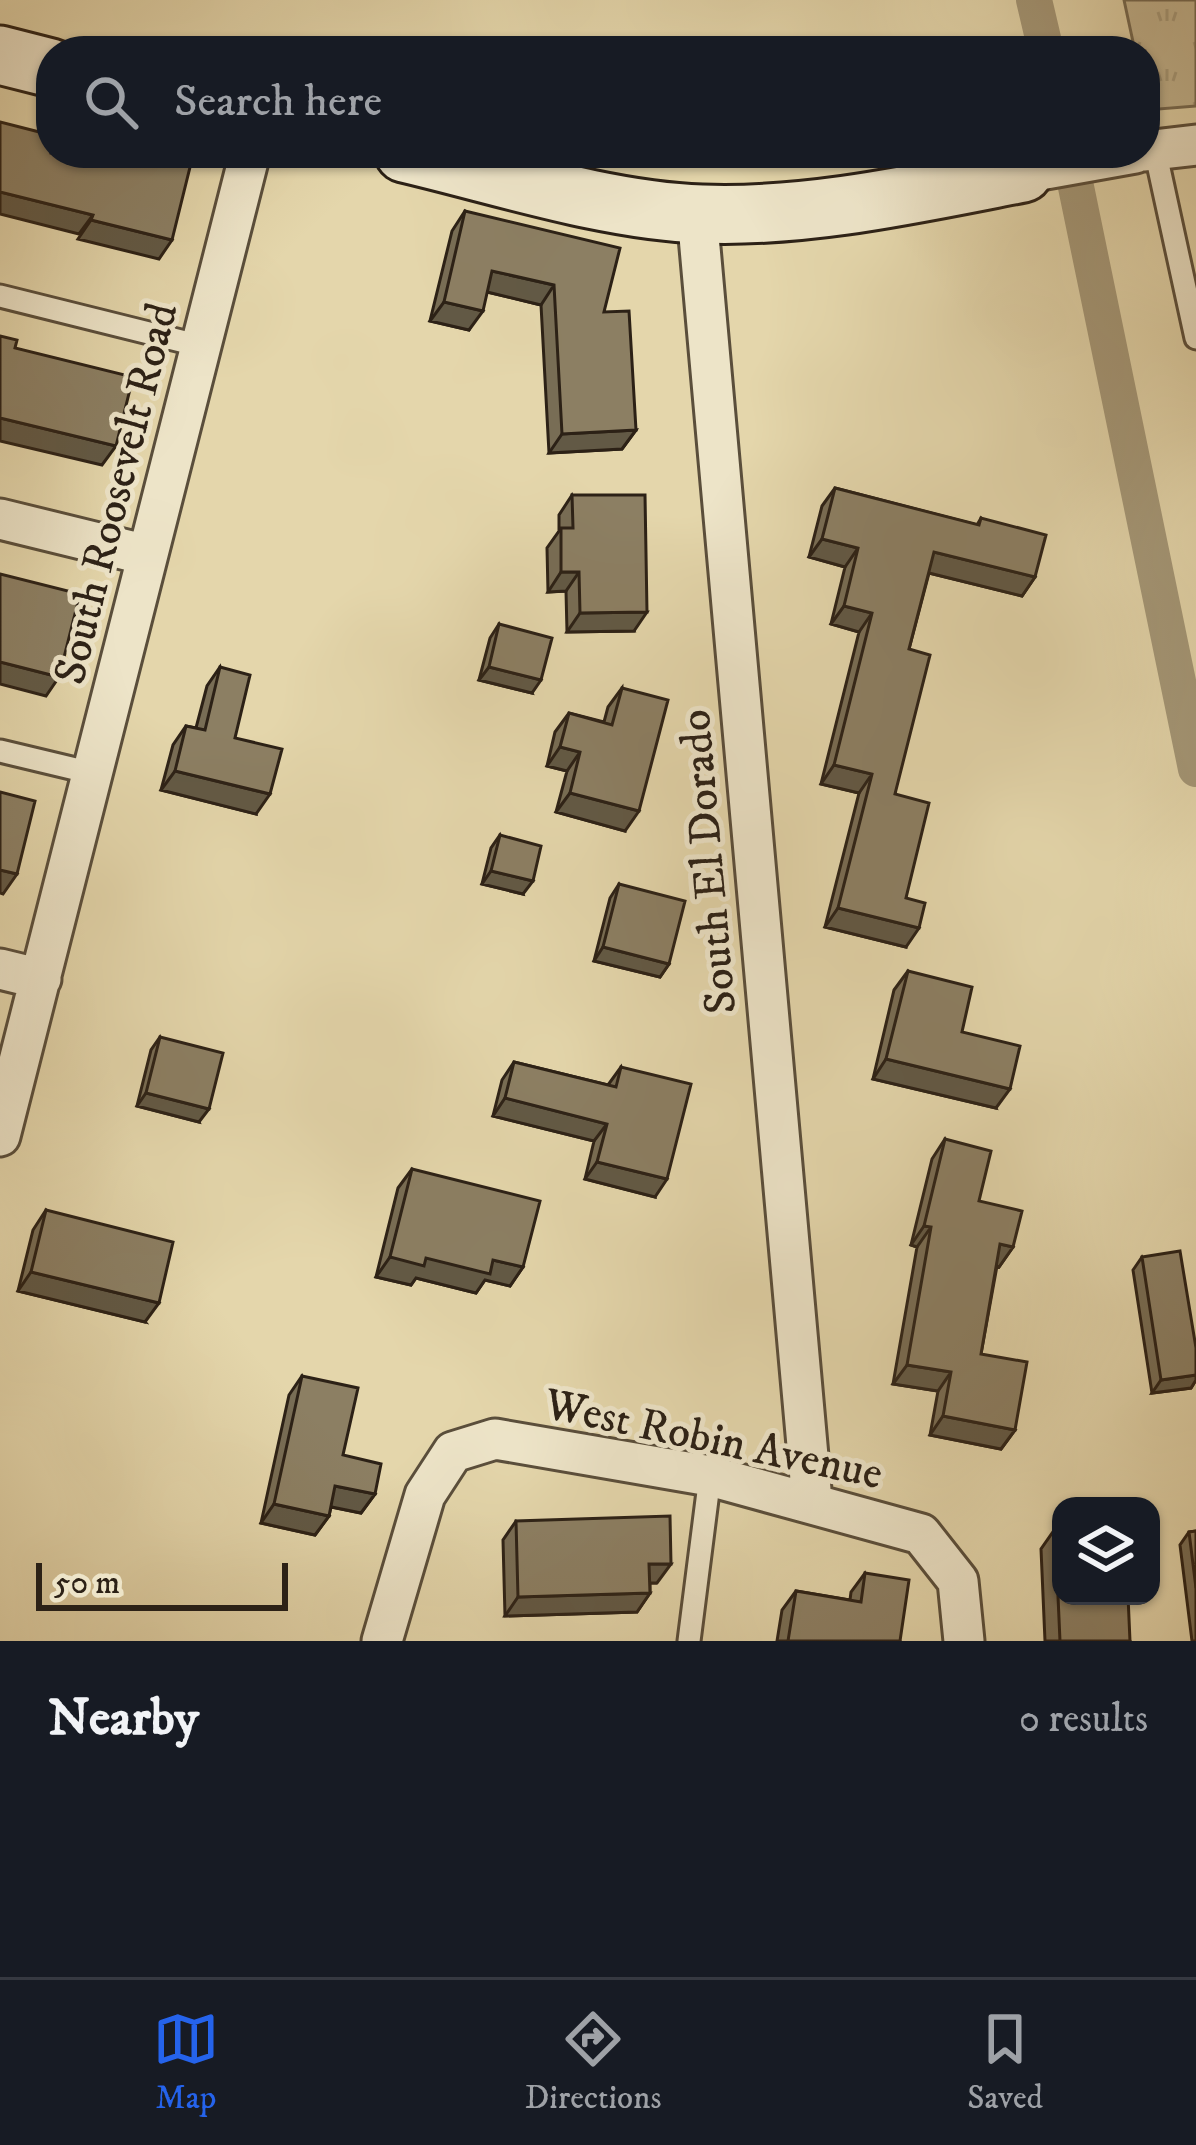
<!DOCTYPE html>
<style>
:root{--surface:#171b24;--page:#242831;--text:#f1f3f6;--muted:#9ea1a6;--line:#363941;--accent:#2563eb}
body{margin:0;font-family:"IM FELL DW Pica",serif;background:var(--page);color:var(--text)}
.controls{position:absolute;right:36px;bottom:36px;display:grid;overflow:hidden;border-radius:24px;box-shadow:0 3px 9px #0004}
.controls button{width:108px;height:108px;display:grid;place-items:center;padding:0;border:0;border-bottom:3px solid var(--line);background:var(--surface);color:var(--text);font:60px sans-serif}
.scale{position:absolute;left:36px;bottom:30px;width:252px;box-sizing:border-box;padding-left:12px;border:6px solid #2c2116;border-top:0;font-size:33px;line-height:42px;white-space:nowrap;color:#2c2116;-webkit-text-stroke:9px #ede4c8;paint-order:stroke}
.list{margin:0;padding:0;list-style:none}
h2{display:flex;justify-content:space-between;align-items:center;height:156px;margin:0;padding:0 48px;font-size:51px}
h2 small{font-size:39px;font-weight:400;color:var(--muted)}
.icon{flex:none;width:66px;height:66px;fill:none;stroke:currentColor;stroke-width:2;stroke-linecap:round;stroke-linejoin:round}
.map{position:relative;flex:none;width:1196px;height:1641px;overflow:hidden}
.search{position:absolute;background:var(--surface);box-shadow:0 3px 9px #0004;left:36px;right:36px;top:36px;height:132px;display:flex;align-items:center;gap:30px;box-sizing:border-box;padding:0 42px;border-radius:48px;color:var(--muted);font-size:45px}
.sheet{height:336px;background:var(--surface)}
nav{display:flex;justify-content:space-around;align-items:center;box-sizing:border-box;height:168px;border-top:3px solid var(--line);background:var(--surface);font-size:33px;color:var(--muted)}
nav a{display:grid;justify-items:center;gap:6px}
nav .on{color:var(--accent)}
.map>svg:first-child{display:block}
.grass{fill:url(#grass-tufts);stroke:#786c54;stroke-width:3}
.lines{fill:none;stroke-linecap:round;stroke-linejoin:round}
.canal{stroke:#a59878;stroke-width:36}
.lane-casing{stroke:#5a4e3b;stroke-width:27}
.street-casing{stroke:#5a4e3b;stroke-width:45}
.secondary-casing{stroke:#2c2116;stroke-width:63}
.lane{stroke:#ede4c8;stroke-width:21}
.street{stroke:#ede4c8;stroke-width:39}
.secondary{stroke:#ede4c8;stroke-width:57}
.wall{fill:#786d55;stroke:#2c2116;stroke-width:3}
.shaded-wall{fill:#625945;stroke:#2c2116;stroke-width:3}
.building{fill:#8c7f63;stroke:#2c2116;stroke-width:3}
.labels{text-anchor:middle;stroke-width:10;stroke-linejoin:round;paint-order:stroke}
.street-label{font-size:45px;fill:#2c2116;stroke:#ede4c8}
</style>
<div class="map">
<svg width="1196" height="1641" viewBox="0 0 1196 1641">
<defs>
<pattern id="grass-tufts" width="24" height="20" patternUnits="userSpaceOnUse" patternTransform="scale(3)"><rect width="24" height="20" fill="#c5b792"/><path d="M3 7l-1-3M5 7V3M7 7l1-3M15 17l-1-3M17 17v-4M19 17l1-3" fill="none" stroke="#a99d7d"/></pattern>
</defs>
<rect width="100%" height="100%" fill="#e4d6ab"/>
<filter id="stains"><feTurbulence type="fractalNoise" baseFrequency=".00167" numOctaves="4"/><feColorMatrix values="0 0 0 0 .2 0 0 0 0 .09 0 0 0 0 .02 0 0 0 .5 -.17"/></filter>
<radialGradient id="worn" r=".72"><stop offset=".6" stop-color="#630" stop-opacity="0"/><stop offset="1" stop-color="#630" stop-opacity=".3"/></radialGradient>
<!-- grass -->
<path class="grass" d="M1124,0H1196V106L1147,110L1145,51H1135Z"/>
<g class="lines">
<!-- canal -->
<path class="canal" d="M1034,0L1046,51
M1069,153L1196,769"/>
<defs>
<path id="lane" d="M1155,150L1196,338
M0,296L201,346
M0,751L92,773
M689,1641L710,1476"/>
<path id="street" d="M1145,151L1196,145
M1023,173L1135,153
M697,214L812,1501
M0,519L147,555
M0,969L41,979
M0,1136L250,153
M382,1641L425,1495L453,1452L495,1439L710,1476L921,1534L958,1581L964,1641"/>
<path id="secondary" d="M0,55L51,68
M404,153C498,175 606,211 702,214C809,218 919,193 1023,173"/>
</defs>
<!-- lane casing -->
<use href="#lane" class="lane-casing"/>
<!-- street casing -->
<use href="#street" class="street-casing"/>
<!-- secondary casing -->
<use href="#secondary" class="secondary-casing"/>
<!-- lane -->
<use href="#lane" class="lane"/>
<!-- street -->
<use href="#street" class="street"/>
<!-- secondary -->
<use href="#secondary" class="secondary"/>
</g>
<!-- wall -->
<path class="wall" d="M465,211L604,312L636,430L622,449L549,453L541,305L487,292L469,330L430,321L452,231Z
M835,488L977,525L981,518L1035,577L1022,596L929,573L909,649L895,794L906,898V947L825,927L859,793L821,784L859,632L831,624L845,567L809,557L822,506Z
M572,495L634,631L567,632L566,591L548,592L547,548L559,531V515Z
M499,624L532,693L479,680L490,638Z
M220,667L235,738L256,814L161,790L173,745L186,726L196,728L207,686Z
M622,688L625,831L556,812L567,771L547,766L555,732L569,713L604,722L608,707Z
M500,835L523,894L482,884L491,848Z
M619,884L669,964L660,977L594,961L610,898Z
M908,971L962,1032L996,1108L873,1079L894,990Z
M160,1037L199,1122L137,1106L151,1050Z
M514,1062L608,1085L621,1067L655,1197L585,1179L594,1141L493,1116L502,1080Z
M945,1139L979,1201L1013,1247L999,1267L997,1266L981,1354L1015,1430L1001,1449L930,1435L938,1391L893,1384L917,1247L911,1245L932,1159Z
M412,1169L523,1267L510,1286L485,1280L476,1293L416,1278L411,1285L376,1277L398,1188Z
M46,1210L145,1322L18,1291L33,1230Z
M1142,1257L1196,1348V1380L1191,1388L1152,1393L1133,1270Z
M302,1376L343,1455L375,1494L361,1513L331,1507L329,1516L315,1535L261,1523L289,1395Z
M516,1521L657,1583H650V1593L637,1612L505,1616L503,1540Z
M1055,1529L1130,1641H1045L1041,1549Z
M1196,1531V1641H1192L1180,1545L1189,1532Z
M865,1573L900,1641H777L782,1610L796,1591L850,1600L851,1592Z"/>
<!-- shaded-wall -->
<path class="shaded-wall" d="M0,192L93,215L79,234L0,214Z
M91,220L172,240L159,259L78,239Z
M492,271L554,285L541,305L479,290Z
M444,302L483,311L469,330L430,321Z
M0,418L116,446L102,465L0,441Z
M636,430L622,449L549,453L562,434Z
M822,539L858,548L845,567L809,557Z
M934,552L1035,577L1022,596L921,571Z
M561,572H579L566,591L548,592Z
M844,606L872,613L859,632L831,624Z
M647,612L634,631L567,632L580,613Z
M0,662L59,677L46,696L0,684Z
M489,667L541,680L532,693L479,680Z
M560,747L580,752L567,771L547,766Z
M834,765L872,774L859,793L821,784Z
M175,771L270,794L256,814L161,790Z
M570,793L639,811L625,831L556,812Z
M0,870L17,874L3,894L0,893Z
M491,871L533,881L523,894L482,884Z
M838,908L919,928L906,947L825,927Z
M603,947L669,964L660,977L594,961Z
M886,1059L1010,1089L996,1108L873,1079Z
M146,1093L209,1109L199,1122L137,1106Z
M505,1098L607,1124L594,1141L493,1116Z
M597,1162L667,1179L655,1197L585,1179Z
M924,1226L931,1227L917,1247L911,1245Z
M1000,1244L1013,1247L999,1267L987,1263Z
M390,1257L493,1260L523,1267L510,1286L485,1280L476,1293L416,1278L411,1285L376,1277Z
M31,1272L159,1303L145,1322L18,1291Z
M907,1365L951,1372L938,1391L893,1384Z
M1196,1375V1380L1191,1388L1152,1393L1161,1380Z
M943,1416L1015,1430L1001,1449L930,1435Z
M335,1486L375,1494L361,1513L322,1505Z
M274,1504L329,1516L315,1535L261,1523Z
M649,1564H671L657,1583H636Z
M650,1593L637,1612L505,1616L518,1597Z"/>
<!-- building -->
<path class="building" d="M0,122L51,135V153H150L191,163L172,240L91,220L93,215L0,192Z
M465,211L620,248L604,312L629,311L636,430L562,434L554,285L492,271L483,311L444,302Z
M0,336L17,340L15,348L133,377L116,446L0,418Z
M835,488L979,525L981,518L1046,535L1035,577L934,552L909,649L930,655L895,794L929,803L906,898L925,903L919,928L838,908L872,774L834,765L872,613L844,606L858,548L822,539Z
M572,495H645L647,612L580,613L579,572H561V528H573Z
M0,574L80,594L59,677L0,662Z
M499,624L552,638L541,680L489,667Z
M220,667L250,675L235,738L282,749L270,794L175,771L186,726L205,730Z
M622,688L668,700L639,811L570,793L580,752L560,747L569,713L612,725Z
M0,792L35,801L17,874L0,870Z
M500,835L541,846L533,881L491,871Z
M619,884L685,901L669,964L603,947Z
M908,971L972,987L962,1032L1020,1046L1010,1089L886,1059Z
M160,1037L223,1053L209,1109L146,1093Z
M514,1062L616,1087L621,1067L691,1084L667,1179L597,1162L607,1124L505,1098Z
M945,1139L991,1151L979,1201L1022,1211L1013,1247L1000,1244L981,1354L1027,1362L1015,1430L943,1416L951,1372L907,1365L931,1227L924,1226Z
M412,1169L540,1201L523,1267L493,1260L490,1274L426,1258L424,1266L390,1257Z
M46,1210L173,1242L159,1303L31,1272Z
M1180,1251L1196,1348V1375L1161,1380L1142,1257Z
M302,1376L358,1388L343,1455L381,1464L375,1494L335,1486L329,1516L274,1504Z
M670,1516L671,1564H649L650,1593L518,1597L516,1521Z
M1055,1529H1061V1596H1128L1130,1641H1060Z
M1196,1531V1588L1189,1532Z
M865,1573L909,1580L900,1641H788L796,1591L861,1602Z"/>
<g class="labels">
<!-- street labels -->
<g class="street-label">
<text transform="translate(114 493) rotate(-76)" y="16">South Roosevelt Road</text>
<text transform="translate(706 862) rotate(-95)" y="16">South El Dorado</text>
<text transform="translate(714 1437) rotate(12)" y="16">West Robin Avenue</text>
</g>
</g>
<rect width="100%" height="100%" filter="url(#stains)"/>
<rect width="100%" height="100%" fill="url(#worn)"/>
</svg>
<div class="controls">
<button><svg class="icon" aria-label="layers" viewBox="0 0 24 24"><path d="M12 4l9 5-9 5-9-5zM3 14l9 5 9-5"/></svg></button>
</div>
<div class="scale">50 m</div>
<div class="search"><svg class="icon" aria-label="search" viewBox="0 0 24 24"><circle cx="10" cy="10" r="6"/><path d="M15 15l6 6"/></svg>Search here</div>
</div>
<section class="sheet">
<h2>Nearby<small>0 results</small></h2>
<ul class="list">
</ul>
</section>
<nav>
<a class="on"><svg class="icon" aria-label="map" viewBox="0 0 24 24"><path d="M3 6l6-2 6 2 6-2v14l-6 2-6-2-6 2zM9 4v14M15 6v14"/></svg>Map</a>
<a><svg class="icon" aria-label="directions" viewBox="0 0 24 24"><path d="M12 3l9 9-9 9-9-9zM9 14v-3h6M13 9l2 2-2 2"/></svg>Directions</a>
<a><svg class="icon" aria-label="saved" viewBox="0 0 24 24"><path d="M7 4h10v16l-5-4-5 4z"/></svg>Saved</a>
</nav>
